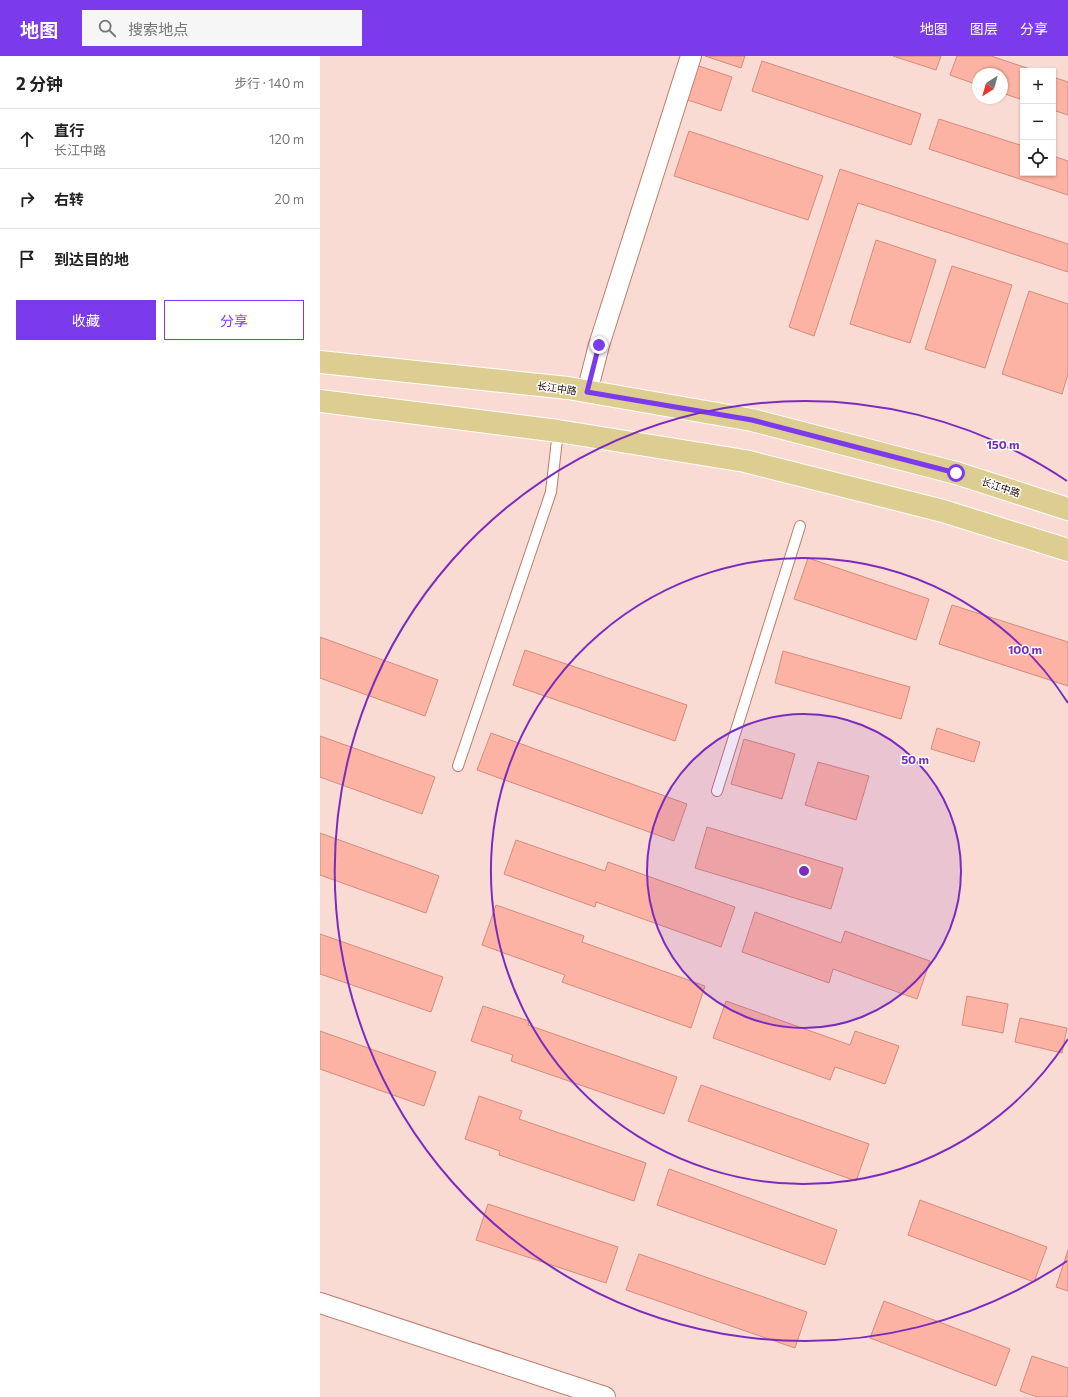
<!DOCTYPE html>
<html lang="zh">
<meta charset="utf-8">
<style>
:root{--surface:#fff;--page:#f6f6f6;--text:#222;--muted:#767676;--line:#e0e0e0;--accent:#7c3aed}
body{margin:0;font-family:Commissioner,"Noto Sans SC",sans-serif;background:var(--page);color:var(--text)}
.controls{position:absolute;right:12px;top:12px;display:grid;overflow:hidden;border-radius:0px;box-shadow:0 1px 3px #0004}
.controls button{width:36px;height:36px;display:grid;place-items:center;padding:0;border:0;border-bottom:1px solid var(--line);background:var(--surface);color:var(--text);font:20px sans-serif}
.compass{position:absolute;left:652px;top:12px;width:36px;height:36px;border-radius:50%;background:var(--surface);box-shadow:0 1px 3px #0004;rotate:217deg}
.stop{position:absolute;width:12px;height:12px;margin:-9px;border:3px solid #7c3aed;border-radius:50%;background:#fff}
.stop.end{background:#7c3aed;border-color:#fff;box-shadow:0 1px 4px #0008}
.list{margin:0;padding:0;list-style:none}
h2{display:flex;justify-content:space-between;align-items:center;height:52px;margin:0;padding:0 16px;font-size:17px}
h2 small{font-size:13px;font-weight:400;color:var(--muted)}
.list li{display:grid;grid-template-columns:26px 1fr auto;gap:12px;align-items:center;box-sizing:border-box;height:60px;padding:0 16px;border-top:1px solid var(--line)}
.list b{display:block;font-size:15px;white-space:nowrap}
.list p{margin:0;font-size:13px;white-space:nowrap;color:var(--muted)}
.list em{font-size:13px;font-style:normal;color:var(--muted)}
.actions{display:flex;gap:8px;padding:12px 16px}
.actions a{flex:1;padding:9px 0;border:1px solid var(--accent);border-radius:0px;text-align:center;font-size:14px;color:var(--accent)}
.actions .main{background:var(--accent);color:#fff}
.icon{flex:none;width:22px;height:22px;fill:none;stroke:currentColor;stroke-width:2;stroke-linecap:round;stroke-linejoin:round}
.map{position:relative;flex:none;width:748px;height:1341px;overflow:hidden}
header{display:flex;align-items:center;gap:24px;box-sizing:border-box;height:56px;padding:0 20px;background:var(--accent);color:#fff}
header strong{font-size:19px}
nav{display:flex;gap:22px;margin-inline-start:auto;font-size:14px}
.search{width:280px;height:36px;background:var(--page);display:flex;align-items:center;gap:10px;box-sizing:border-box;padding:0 14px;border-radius:0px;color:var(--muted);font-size:15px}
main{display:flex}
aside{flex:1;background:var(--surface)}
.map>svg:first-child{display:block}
.building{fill:#fdb3a3;stroke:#d28b7c}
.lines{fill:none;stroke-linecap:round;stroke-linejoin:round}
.service-casing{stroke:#c17b6c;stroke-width:12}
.minor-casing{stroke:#c17b6c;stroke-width:22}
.primary-casing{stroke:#fff;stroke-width:24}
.service{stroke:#fff;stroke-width:10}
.minor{stroke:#fff;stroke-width:20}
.primary{stroke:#decd91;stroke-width:22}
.route{stroke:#7c3aed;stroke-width:5}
.ring{fill:none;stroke:#7b2cbf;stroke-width:2}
.labels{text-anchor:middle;stroke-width:3;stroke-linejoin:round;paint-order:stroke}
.street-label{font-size:10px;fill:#1f0603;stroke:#fff}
.centre{fill:#7b2cbf;stroke:#fff;stroke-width:2}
.ring-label{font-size:12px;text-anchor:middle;font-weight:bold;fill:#7b2cbf;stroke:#fff;stroke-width:3;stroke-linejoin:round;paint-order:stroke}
</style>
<header>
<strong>地图</strong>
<div class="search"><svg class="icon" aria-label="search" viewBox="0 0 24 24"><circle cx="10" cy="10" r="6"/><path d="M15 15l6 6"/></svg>搜索地点</div>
<nav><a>地图</a><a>图层</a><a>分享</a></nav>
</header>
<main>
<aside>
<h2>2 分钟<small>步行 · 140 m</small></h2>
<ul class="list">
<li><svg class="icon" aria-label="ahead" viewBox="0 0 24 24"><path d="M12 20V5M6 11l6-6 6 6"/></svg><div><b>直行</b><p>长江中路</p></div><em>120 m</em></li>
<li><svg class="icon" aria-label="right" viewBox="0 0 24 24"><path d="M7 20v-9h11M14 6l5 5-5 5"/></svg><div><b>右转</b></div><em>20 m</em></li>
<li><svg class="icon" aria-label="arrive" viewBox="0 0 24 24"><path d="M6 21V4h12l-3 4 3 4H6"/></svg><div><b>到达目的地</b></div></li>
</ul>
<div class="actions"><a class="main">收藏</a><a>分享</a></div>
</aside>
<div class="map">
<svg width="748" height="1341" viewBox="0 0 748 1341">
<rect width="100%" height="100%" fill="#fadbd4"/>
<!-- building -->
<path class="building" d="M385,0H425L421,12Z
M573,0H621L616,14Z
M637,0H671L716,15H703V44L682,37V18H658V29L630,19Z
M442,5L601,58L591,89L432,35Z
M376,9L412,21L401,55L365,43Z
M733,21L748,26V59L733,54Z
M619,63L703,90V117H733V100L748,105V139L609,93Z
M369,75L503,120L488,164L354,120Z
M520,113L748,188V216L538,147L494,280L469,271Z
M556,184L616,204L590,287L530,268Z
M632,210L692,229L665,312L605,293Z
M709,235L748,248V318L742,338L682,318Z
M488,502L609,543L596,584L474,543Z
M632,549L748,586V630L619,588Z
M0,581L118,624L105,660L0,622Z
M205,594L367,649L355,685L193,629Z
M463,595L590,631L581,663L455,627Z
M617,672L660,686L654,706L611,693Z
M171,677L367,748L354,785L157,714Z
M0,680L115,721L102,758L0,721Z
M424,683L475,698L462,743L411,728Z
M498,706L549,720L536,764L485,749Z
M387,771L523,812L511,853L375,812Z
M0,777L119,820L106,857L0,819Z
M196,784L285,815L288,806L415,851L401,891L276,846L275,851L184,818Z
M176,849L264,880L262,886L385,930L371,972L242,926L245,919L162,889Z
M435,856L521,887L525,875L610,905L597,943L513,913L509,927L422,896Z
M0,878L123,921L111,956L0,918Z
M647,940L688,948L683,977L642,969Z
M406,945L530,989L535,975L579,990L565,1028L515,1011L510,1024L393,982Z
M163,950L209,965L208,969L357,1021L344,1058L191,1005L193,999L151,985Z
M700,962L747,972L742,997L695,986Z
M0,975L116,1016L104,1050L0,1013Z
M381,1029L549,1088L536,1125L368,1065Z
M159,1040L202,1055L199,1063L326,1107L314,1145L179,1099L180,1095L145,1083Z
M349,1113L517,1174L505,1209L337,1149Z
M600,1144L727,1191L714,1226L588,1179Z
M168,1148L298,1191L286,1227L156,1184Z
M748,1194V1235L736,1231Z
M319,1198L487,1256L475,1292L306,1234Z
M564,1245L690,1293L676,1330L550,1282Z
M712,1300L748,1312V1341H717L700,1335Z"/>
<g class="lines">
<defs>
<path id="service" d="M138,710L231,436L238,375
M397,735L480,470"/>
<path id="minor" d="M267,336L279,289L371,0
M0,1247L285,1341"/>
<path id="primary" d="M0,306L248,332L432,364L636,417L748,453
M0,345L238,375L425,405L623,455L748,494"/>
</defs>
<!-- service casing -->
<use href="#service" class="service-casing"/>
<!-- minor casing -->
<use href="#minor" class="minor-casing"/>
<!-- primary casing -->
<use href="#primary" class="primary-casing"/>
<!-- service -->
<use href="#service" class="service"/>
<!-- minor -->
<use href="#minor" class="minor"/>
<!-- primary -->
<use href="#primary" class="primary"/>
</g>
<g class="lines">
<!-- route -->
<path class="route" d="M279,289L267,336L432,364L636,417"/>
</g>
<!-- distance rings -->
<circle cx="484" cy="815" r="157" fill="#7b2cbf" fill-opacity=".12"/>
<g class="ring">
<circle cx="484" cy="815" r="157"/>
<path d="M748 983A313 313 0 1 1 748 647"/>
<path d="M747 1205A470 470 0 1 1 747 425"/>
</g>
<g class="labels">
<!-- street labels -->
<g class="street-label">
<text transform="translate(237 332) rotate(8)" y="4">长江中路</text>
<text transform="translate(681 431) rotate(18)" y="4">长江中路</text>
</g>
</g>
<circle cx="484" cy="815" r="6" class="centre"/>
<g class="ring-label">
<text x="683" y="393">150 m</text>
<text x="705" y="598">100 m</text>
<text x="595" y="708">50 m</text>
</g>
</svg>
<div class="controls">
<button>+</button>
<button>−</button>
<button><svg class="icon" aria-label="locate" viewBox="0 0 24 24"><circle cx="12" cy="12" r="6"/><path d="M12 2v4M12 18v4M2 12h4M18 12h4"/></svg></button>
</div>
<svg class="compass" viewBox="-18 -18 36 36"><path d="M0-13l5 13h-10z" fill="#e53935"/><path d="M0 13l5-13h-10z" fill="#767676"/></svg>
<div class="stop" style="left:636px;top:417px"></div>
<div class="stop end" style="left:279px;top:289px"></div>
</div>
</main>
